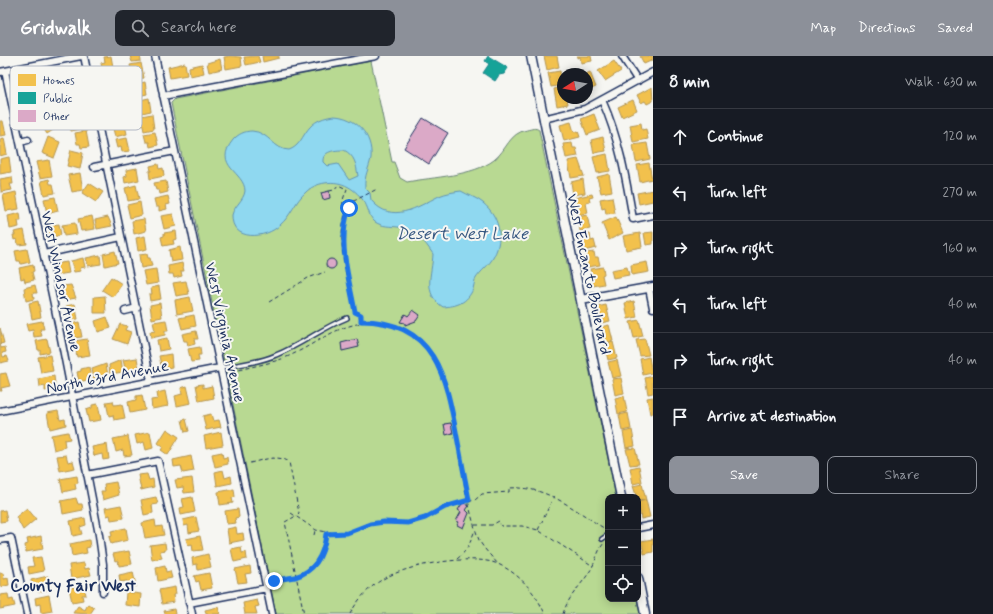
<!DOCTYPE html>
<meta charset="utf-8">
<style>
:root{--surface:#171b24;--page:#20242c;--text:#f1f3f6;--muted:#9ea1a6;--line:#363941;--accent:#8c9099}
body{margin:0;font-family:Mynerve,sans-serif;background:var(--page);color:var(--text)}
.controls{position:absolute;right:12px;bottom:12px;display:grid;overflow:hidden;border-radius:8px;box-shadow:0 2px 10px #0003}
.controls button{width:36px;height:36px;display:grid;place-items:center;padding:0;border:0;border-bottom:1px solid var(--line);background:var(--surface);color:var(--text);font:20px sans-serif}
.compass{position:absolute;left:557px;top:12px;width:36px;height:36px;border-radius:50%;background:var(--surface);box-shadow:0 2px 10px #0003;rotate:259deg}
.stop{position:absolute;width:12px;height:12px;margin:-9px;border:3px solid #1a73e8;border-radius:50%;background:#fff}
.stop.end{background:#1a73e8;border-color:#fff;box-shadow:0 1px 4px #0008}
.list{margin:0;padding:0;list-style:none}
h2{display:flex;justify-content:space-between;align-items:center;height:52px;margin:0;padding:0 16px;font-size:17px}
h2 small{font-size:13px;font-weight:400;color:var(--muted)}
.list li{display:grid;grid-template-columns:26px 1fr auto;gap:12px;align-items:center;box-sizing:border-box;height:56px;padding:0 16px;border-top:1px solid var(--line)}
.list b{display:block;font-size:15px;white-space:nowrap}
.list em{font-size:13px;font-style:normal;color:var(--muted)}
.actions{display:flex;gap:8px;padding:12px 16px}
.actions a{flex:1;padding:9px 0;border:1px solid var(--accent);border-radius:8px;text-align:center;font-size:14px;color:var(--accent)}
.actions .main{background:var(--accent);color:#fff}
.icon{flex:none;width:22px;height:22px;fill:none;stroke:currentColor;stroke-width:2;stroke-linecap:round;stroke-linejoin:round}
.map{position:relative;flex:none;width:653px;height:558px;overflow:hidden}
header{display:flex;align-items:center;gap:24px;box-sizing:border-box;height:56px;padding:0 20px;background:var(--accent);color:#fff}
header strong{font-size:19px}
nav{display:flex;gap:22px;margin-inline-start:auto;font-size:14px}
.search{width:280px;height:36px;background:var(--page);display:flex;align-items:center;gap:10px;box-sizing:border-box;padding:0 14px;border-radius:8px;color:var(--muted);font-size:15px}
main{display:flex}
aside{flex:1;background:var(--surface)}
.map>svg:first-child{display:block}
.green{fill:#b8d992;stroke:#6a8478}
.water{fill:#8fd8f0;stroke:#6194b6;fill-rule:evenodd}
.homes{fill:#f2c14e;stroke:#b29553}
.public{fill:#17a398;stroke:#188087}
.building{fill:#dba9c7;stroke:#1b2f5e}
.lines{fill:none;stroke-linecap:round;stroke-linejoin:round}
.service-casing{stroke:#1b2f5e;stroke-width:6}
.minor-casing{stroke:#1b2f5e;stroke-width:9}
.tertiary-casing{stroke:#1b2f5e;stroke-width:11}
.path{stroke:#1b2f5e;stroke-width:1;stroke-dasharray:4 3;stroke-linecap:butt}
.service{stroke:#f6f6f2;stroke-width:3}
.minor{stroke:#f6f6f2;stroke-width:6}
.tertiary{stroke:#f6f6f2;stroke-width:8}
.route{stroke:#1a73e8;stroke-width:5}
.labels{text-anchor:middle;stroke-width:4;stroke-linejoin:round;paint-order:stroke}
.street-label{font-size:16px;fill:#1b2f5e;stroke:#f6f6f2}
.water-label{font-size:17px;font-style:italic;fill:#385982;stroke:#f6f6f2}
.neighbourhood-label{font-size:17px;font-weight:bold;fill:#1b2f5e;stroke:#f6f6f2}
.key{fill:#f6f6f2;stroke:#b4bac6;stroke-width:1}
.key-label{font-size:11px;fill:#1b2f5e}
</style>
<header>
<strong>Gridwalk</strong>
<div class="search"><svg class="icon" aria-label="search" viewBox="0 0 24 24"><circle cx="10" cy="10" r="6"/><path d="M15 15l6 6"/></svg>Search here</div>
<nav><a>Map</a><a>Directions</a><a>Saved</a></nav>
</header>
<main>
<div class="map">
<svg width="653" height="558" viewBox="0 0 653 558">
<rect width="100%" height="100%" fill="#f6f6f2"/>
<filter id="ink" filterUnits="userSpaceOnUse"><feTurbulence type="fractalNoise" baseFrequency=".025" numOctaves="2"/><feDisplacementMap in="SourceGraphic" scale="8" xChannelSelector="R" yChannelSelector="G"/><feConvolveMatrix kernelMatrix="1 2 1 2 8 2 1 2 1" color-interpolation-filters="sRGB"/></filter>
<g filter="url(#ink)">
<!-- green -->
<path class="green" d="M371,5L392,106H394L400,122L407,126C433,121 473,120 494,104C507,94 509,77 527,74C532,73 535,71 539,74L616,441H608V543H637L640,558H276L171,47L175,43Z"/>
<!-- water -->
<path class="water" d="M334,60C356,61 373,79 371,102C369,113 364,119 365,132L370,137L371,144C392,169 417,151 439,140C446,137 453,136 461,135C468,139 477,142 483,147C499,160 504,181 494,200C490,209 480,215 475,224C474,227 474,230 473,233C467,247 457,250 443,251C422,237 432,219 433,198C424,185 416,173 398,171C390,170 383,171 375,166C369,161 369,154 365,147C356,133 342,124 325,127C318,128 311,131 306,136C295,145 291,160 280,169C266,183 231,186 232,159C234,150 244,144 245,135C245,116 212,110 233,84C238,78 245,75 252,75C269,76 274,94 289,94C307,88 301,64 334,60ZM344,94C355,100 356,108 358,120L349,124L338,108L327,110L323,106C322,95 335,94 344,94Z"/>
<!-- homes -->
<path class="homes" d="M111,0L113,11L102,13L101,7L105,6L104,1Z
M130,0H140L141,5L132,6Z
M230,0L241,1L242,10L226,13L224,1Z
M258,0L260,6L246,9L244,1Z
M262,0H279V2L263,6Z
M544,0H557L559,11L547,14Z
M577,0H591L592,5L581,7L580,1L577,2Z
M640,0H653V4L644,8Z
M220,3L222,13L209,16L207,7Z
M614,5L621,15L605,25L598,15Z
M141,7L144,22L133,24L130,9Z
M185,7L187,19L170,22L168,11Z
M202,8L204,17L190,20L189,11Z
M560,15L562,29L551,31L548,17Z
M590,16L596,31L587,35L586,18Z
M145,26L147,38L139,40L136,28Z
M563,31V42H567L568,48L557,50L554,33Z
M652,31L653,45L647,48L645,45L641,47L637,39Z
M149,42L151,55L142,57L140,44Z
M633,44L637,54L622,61L618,51Z
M152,58L154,73L144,75L141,60Z
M594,58L600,74L587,79L581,63Z
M49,61L56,72L47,78L40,67Z
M82,61L84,67L80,68L81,73L71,75L69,63Z
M0,65H3L6,79L0,80Z
M121,66L122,69H125L127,78L115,81L112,68Z
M571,66L574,76L578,75L580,81L564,85L560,69Z
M641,67L642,74L646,73L648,83L633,86L630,69Z
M86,75L89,91L81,92L80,88H77L75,77Z
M155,76L158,89L150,91L149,86H146L144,78Z
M48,81L60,86L54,102L42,97Z
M603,81L606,95L594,97L591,84Z
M4,82L7,98L0,100V83Z
M127,82L130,95L122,96L121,91L117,92L115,84Z
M572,87L573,92H576L578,100L566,102L563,88Z
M647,87L650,103L636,106L633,89Z
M71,94L83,97L80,113L67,110Z
M607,98L610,115L597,117L593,101Z
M9,101L11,116L0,118V103Z
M578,103L584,120L571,122L568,105Z
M49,104L52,120L40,122L36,106Z
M649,107L652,123L640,126L637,109Z
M158,108L159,113L163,112L164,120L150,123L149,115H151L150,110Z
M137,112L139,124L125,127L124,121L127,120L126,114Z
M80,117L83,134L72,136L68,119Z
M609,118L612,135L601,137L597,121Z
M12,121L13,128H10L12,134L1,136L0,123Z
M49,123L50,128H53L55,137L44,139L41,125Z
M583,123L585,137L573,139L571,126Z
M166,125L168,136L160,138L159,134H156L154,127Z
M89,127L103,136L96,146L82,137Z
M136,129L139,143L128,145L125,132Z
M653,134V145L639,148L637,137Z
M16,136L19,153L6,155L3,139Z
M592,138L593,141L589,142L590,146L586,147L588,157L577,159L574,142Z
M168,140L170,148L166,149L167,153L159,155V151H156L154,143Z
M55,141L58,155L47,158L44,143Z
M612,141L615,157L606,158L605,152L602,153L600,143Z
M140,146L142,159L130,162L127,149Z
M20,157L21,165H18L19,171L10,173L8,160Z
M173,158L176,170L164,173L161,160Z
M587,159L590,173L580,175L578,161Z
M92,160L95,173L81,175L78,163Z
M108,161L112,170L97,173L95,164Z
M616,161L623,177L609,184L602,167Z
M144,163L146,175L134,178L132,165Z
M75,167L77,178L64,180L62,169Z
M59,168L61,179L53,181V177L48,178L46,170Z
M24,174L27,188L18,189L17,183L14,184L13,179H15L14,176Z
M176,175L177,183L173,184L174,188L163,190L161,181L164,180V177Z
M653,176V188L646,189L644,177Z
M640,177L642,191L626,194L623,180Z
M590,178L591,185L594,184L596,192L584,195L581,179Z
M145,180L147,193L138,195L136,182Z
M180,191L182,204L171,206L169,194Z
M27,193L30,206L21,208L20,205H17L15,195Z
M115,195L118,207L105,210L103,198Z
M594,196L595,201H598L600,209L588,211L585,197Z
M147,198L148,202H150L152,210L141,212L139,199Z
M100,199L101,208L88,210L86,202Z
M83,202L85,211L80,212L81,215L74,216L71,205Z
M67,206L69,217L57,219L54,208Z
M647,206L649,216L632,219L631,209Z
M182,207L184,215H181L182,220L174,222L173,218H169L168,210Z
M33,209L34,215L32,216L34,224L25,226L24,222L21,223L19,212Z
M603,211L604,218L602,219L604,228L593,230L590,213Z
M627,211L629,219L613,222L611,214Z
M156,213L158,227L146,229L143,215Z
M111,221L122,228L113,241L102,234Z
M186,225L189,238L176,240L173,227Z
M35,229L37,237H33L34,243L26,245L24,232Z
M71,229L76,242L65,244L62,230Z
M159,230L161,243L150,245L149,238H152L151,232Z
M105,240L106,257H94V241Z
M190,241L193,255L177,258L175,244Z
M38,245L41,261L32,263L29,247Z
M634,245L637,261L628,263L625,247Z
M160,247L162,261L152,263L150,249Z
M75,248L78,263L69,264L66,250Z
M606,249L610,265L601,267L597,251Z
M194,259L196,270L182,273L179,262Z
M107,261L111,272L98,276L95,265Z
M166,264L168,275H165V279L151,282L150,276L155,275L153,266Z
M639,264L643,280L634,282L630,266Z
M42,265L44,273H40L42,280L34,281L33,274L28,275L26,268Z
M79,266L82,281L73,282L70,268Z
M120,268L127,270L125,274L131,276L127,288L113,283Z
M609,269L613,285L604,287L600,271Z
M0,272L4,287L0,288L1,292L5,291L6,296L2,297L3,301L7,300L9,305L0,307Z
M196,275L198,283H194L195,288L188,290L187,285H184L182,278Z
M167,282L169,293L159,295L157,284Z
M47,283L50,296L40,298V294H38L36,285Z
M87,283L90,299L77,301L74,285Z
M645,283L649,299L640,300L636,284Z
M613,286L617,302L608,304L604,288Z
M200,291L201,299H198L199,305L191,306L188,293Z
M171,298L172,311L162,313L159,300Z
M50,299L53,315L41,317L38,301Z
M649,301L652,317L643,319L640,303Z
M137,302L139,313L126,316L123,304Z
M121,304L123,316L110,318L109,309Z
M617,304L621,320L612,322L608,306Z
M106,308L108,320L94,323L92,313Z
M89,311L91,323L79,326L77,316L81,315V313Z
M6,317L10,330L1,332L2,335H0V318Z
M54,320L55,328H52L53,333L45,335V330L40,331L39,323Z
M653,320V337L648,338L645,322Z
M621,322L624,337L615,339L612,323Z
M203,328V332L212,330L214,342L199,345L196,329Z
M187,330L191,347L177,350L175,340L182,338L181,332Z
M165,335L168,350L152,353L151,344L158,343L157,337Z
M142,339L145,354L130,357L128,346L136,344V340Z
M624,340L627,356L618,358L615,342Z
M653,341V357L650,358L647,342Z
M113,345L114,349L122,348L125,362L114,364L113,359L109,360L106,346Z
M98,348L101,364L89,366L86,354L92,352V349Z
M58,355L60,364L65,363L66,369L50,373L47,357Z
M628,357L631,373L622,375L619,359Z
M211,358L213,365L219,364L221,371L206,374L203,360Z
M186,363L189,375L185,376L182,364Z
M167,373L179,381L168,399L161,394L163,391L158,387Z
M632,374L635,390L626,392L623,376Z
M68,376L70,383L64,384L65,391L54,394L51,379Z
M150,376L153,392L146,394L144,386L137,388L135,379Z
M221,376L223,389L206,392L204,380Z
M128,380L132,399L124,400L123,394L116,396L113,383Z
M107,388L109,403L103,404L102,398L94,400L92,391Z
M635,392L639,408L630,409L626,393Z
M222,396L223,402L227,401L228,408L215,411L212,398Z
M66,399L68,406L73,405L75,412L60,415L57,400Z
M191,400L194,415L183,417L181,410L174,411L173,404Z
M639,410L642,426L633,428L630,412Z
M223,414L225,422L231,420L232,427L217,430L215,416Z
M147,418L149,424L153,423L154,431L141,434L138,419Z
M77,420L78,427L75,428L76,433L63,436L60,423Z
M192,422L194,436L184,437L183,431L177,432L175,424Z
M116,426L119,439L103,444L101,435H105L104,428Z
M642,428L646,444L638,445L633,430Z
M234,433L235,441L232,442L233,447L220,449L218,436Z
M156,441L158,448L152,449L153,457L144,459L141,444Z
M192,441L195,456L181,459L180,452L184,451L182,443Z
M76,442L78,448H82L83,454L63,458L61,445Z
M646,444L650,461L641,463L638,446Z
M121,449L124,462L111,464L110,459L107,460L105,452Z
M27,452L36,463L23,474L16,461Z
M238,453L239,461L235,462L236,467L227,468L225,455Z
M5,454L7,465L0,466V455Z
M196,461L199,475L189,477L188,469L184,470L183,464Z
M85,462L86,469L80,471L82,478L73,480L70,465Z
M155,464L156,471L162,470L164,479L145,482L142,467Z
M236,471L237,478L243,477L244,484L229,487L227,473Z
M126,472L128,484L111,488L109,481L112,480L111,475Z
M41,480L43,493L26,496L25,489L28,488L27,483Z
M200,480L203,494L193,495L192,488L188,489L186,483Z
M653,483V496L644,498L641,485Z
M89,484L90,491L86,492L87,497L72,500L70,488Z
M165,487L166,494L160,495L162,502L152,504L150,489Z
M241,491L242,497L246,496L247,503L234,506L231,493Z
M129,495L132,508L119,510L118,504L115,505L113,498Z
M208,498L211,511L198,514L197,508L193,509L192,502Z
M41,501L44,515L29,518L28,511L34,510L32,502Z
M84,507L85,513L89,512L91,519L71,523L69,509Z
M165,510L166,516L170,515L172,522L158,525L156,512Z
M250,510L251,517L245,518L247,526L238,527L235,513Z
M133,516L136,530L128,532L127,525L120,526L119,519Z
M0,517H3L4,523L8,522L9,529L0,531Z
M209,517L212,532L201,534L199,525L196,526L194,520Z
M48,520L51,533L38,536L37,529L32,530L31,524Z
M84,529L86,539H82L83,544L72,546L69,532Z
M175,531L176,538L173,539L174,546L162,548L159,534Z
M126,536L141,538L140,551L125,549Z
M8,538L9,544L13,543L15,550L0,553V539Z
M49,539L52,555L41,557L40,548L36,549L35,542Z
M257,544L259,550L255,551L257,558H245L243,547Z
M88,548L94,552L90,558L73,557L78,550L85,554Z
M218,551L220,558H206L205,554Z
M174,553L175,558H165L164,555Z"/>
<!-- public -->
<path class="public" d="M488,0L508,12L504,18L499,19L495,25L483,17L489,8L485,5Z"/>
<!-- building -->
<path class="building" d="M423,62L448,77L429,108L404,92Z
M329,135L330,142L323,144L321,137Z
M326 208a5 5 0 1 1 10 0a5 5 0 1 1-10 0Z
M413,254L420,259L416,265L405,269V267L400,266L405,258L408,260Z
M357,283L359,291L342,295L341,287Z
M451,367L453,377L446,379L444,368Z
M463,446L469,450L466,454L469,457L463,472L457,469L459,466L456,465L461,456L458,454Z"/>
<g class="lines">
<defs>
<path id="service" d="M220,312C239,308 259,307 276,299C301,289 322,272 347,262
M602,483L608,479"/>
<path id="minor" d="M84,0L151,325
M155,0L272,558
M622,0L638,25
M5,15L59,272L99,479L103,508V536
M0,16L81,0
M163,40L376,0
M602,44C619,82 626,122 633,163L653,159
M543,63L585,53L653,16
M20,86L28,84
M94,111L175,95
M44,198L121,181
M649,232L653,252
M125,255L137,252
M0,355L220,312
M87,419L158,405L192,558
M638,472L653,469
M0,484L11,482L27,558
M189,547L267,532"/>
<path id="tertiary" d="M531,0L621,441
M581,244L653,231
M638,522L645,558"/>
</defs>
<!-- service casing -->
<use href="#service" class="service-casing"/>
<!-- minor casing -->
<use href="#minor" class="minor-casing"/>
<!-- tertiary casing -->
<use href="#tertiary" class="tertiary-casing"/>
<!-- path -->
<path class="path" d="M329,135L334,134L338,129L347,133C344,141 339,149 347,156
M269,246L308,222L325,216
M361,264L359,257L355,256C349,224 331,174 352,146L379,132
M232,316C251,310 271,308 289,300C316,288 332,272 362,267L361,265C435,264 446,321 457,380C462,411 468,455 479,484C483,492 492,501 498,508
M250,407C263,404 278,398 289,406L299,457L296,460L285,466L304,558
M291,457L316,474L338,478L347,477L370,468L384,466L408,467L425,462L445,451L475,444L482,438L509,436V432C540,430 562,445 587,461C593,465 601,471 608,474
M475,469H492L499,465L501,470H522L538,474L593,510
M538,474L554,440
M314,479L315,475
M457,503C468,494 470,487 475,474
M274,525C280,522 288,522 295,521C316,515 324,497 326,478
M350,558C357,545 367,533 380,525C403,509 472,497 498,508C520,518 536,537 545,558
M563,558C568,540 581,530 590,515C596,506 597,495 604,487"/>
<!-- service -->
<use href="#service" class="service"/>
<!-- minor -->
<use href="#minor" class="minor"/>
<!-- tertiary -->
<use href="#tertiary" class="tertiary"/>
</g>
</g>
<g class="lines" filter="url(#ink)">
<!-- route -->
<path class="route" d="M274,525C280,523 288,522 295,521C316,515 324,497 326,478L347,477L370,468L384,466L408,467L425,462L445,451L469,444C465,423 461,402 457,381C446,322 436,265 361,265V259L355,256C349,221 337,187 349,152"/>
</g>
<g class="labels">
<!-- street labels -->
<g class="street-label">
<text transform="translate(590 218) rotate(78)" y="6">West Encanto Boulevard</text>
<text transform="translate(62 225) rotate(78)" y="6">West Windsor Avenue</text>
<text transform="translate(226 276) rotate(78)" y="6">West Virginia Avenue</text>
<text transform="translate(107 320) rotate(-11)" y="6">North 63rd Avenue</text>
</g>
<!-- water labels -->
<g class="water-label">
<text x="462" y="183">Desert West Lake</text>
</g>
<!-- neighbourhood labels -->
<g class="neighbourhood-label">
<text x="73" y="535">County Fair West</text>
</g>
</g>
<!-- legend -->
<rect x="10" y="10" width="132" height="64" rx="6" class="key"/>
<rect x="18" y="18" width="18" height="12" fill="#f2c14e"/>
<rect x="18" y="36" width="18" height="12" fill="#17a398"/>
<rect x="18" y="54" width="18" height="12" fill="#dba9c7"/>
<g class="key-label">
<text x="43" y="28">Homes</text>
<text x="43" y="46">Public</text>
<text x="43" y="64">Other</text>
</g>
</svg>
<div class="controls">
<button>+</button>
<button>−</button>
<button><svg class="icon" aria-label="locate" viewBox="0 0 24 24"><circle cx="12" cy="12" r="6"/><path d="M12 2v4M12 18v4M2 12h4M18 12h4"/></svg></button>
</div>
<svg class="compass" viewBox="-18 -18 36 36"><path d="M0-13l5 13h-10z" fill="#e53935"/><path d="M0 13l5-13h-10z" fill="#9ea1a6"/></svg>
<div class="stop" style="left:349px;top:152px"></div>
<div class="stop end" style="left:274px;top:525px"></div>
</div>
<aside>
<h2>8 min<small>Walk · 630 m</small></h2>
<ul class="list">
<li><svg class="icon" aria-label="ahead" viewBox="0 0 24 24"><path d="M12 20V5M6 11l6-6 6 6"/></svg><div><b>Continue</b></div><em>120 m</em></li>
<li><svg class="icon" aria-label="left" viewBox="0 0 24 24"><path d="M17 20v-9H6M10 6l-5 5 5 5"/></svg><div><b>Turn left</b></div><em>270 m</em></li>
<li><svg class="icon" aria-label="right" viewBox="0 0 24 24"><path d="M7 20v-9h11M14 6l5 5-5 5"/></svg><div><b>Turn right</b></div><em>160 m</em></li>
<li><svg class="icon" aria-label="left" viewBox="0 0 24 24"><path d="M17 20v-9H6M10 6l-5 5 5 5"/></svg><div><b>Turn left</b></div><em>40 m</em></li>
<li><svg class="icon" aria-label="right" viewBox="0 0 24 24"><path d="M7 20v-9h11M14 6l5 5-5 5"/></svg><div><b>Turn right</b></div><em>40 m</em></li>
<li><svg class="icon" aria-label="arrive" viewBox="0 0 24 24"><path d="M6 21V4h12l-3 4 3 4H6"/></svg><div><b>Arrive at destination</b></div></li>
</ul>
<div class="actions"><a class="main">Save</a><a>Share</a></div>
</aside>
</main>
